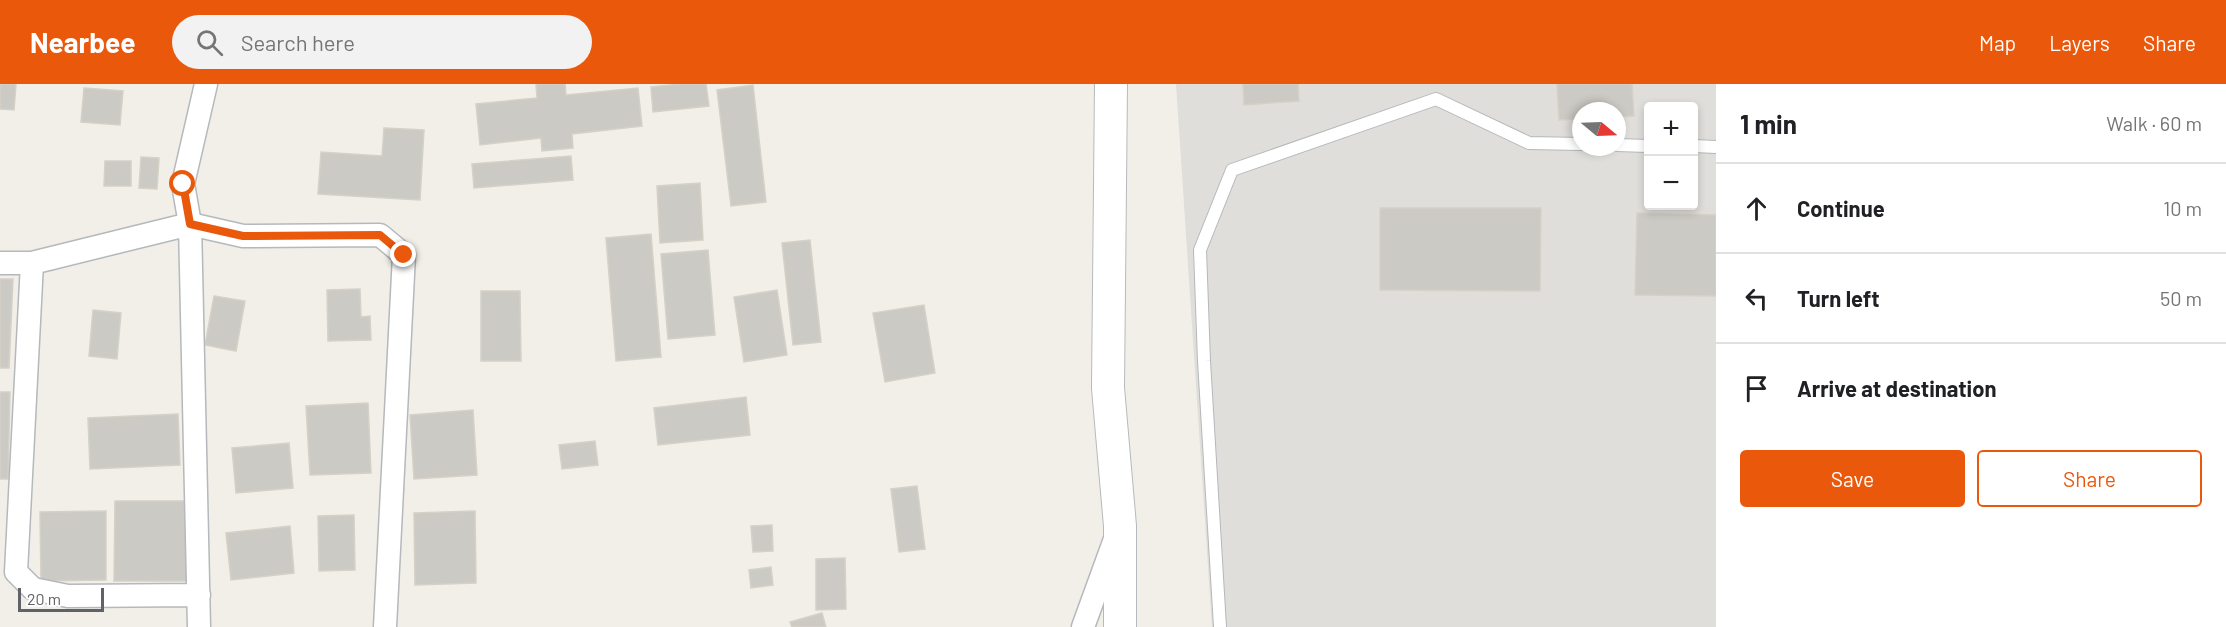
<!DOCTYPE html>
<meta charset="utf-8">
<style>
:root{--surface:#fff;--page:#f2f2f2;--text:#202124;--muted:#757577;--line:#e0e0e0;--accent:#ea580c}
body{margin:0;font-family:Barlow,sans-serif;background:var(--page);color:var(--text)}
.controls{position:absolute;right:18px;top:18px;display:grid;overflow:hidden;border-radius:6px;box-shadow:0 3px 9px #0003}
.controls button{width:54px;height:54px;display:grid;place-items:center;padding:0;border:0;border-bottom:2px solid var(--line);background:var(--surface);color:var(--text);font:30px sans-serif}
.compass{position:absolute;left:1572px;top:18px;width:54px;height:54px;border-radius:50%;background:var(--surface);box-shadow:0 3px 9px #0003;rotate:109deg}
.scale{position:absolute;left:18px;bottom:15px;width:86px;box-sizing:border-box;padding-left:6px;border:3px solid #5f6368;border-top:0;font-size:16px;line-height:21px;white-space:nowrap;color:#5f6368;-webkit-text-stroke:4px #fff;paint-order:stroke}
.stop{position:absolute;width:18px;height:18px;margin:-14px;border:4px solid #ea580c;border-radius:50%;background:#fff}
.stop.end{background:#ea580c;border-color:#fff;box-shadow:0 2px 6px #0008}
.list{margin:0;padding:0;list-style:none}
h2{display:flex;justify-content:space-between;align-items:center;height:78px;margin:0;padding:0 24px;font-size:26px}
h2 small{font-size:20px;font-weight:400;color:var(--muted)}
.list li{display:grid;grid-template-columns:39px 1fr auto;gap:18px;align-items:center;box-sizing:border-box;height:90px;padding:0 24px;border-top:2px solid var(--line)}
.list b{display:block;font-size:22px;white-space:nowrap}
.list em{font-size:20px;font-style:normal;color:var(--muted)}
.actions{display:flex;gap:12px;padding:18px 24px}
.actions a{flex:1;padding:14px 0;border:2px solid var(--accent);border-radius:6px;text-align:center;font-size:21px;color:var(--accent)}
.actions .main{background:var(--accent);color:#fff}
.icon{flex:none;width:33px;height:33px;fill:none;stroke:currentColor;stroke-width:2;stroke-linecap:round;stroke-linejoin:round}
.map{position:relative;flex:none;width:1716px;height:543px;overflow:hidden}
header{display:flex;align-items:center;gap:36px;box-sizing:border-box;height:84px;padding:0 30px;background:var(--accent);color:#fff}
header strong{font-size:28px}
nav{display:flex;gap:33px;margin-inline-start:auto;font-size:21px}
.search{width:420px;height:54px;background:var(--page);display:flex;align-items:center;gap:15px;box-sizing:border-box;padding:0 21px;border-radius:33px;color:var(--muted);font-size:22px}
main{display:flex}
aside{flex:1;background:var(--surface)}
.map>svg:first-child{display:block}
.industrial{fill:#e0deda;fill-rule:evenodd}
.building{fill:#cccac5;stroke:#d6d1c6;stroke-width:1.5}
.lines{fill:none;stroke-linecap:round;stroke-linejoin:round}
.lane-casing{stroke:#b5b8bc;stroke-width:14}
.street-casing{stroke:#b5b8bc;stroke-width:25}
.secondary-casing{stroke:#b6babf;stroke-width:34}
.lane{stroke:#fff;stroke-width:12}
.street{stroke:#fff;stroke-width:22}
.secondary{stroke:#fff;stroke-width:32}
.route{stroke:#ea580c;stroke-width:8}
</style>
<header>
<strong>Nearbee</strong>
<div class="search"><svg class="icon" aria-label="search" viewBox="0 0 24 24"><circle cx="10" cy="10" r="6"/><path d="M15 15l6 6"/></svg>Search here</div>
<nav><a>Map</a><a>Layers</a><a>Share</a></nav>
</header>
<main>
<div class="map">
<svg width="1716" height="543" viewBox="0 0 1716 543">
<rect width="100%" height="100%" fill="#f1efe8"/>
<!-- industrial -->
<path class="industrial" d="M1176,0H1716V543H1212ZM1648,22H1694V122H1648ZM1581,27H1617V63H1581Z"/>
<!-- building -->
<path class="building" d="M0,0H16L14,26L0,25Z
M536,0H565L566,11L638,4L642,42L572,50L573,64L542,67L541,54L480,61L476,20L537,14Z
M680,0H706L709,22L653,28L651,3Z
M1243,0H1298L1299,17L1244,21Z
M1557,0H1632L1634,32L1617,33V27H1581V35L1559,36Z
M753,1L766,118L731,122L717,6Z
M84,4L123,7L120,41L81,38Z
M384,44L424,46L420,116L318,110L321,68L382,72Z
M571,72L573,96L474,104L472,80Z
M141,73L159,74L157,105L139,104Z
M105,77H131V102H104Z
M700,99L703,156L660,159L657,102Z
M1380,124H1541L1540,207L1380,206Z
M1637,129L1716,131V212L1635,211Z
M651,150L661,273L616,277L606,154Z
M810,156L821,258L793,261L782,159Z
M708,166L715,251L668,255L661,170Z
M0,195H13L9,284H0Z
M360,205L361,233L370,232L371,256L328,257L327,206Z
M777,206L787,271L744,278L734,213Z
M481,207H520L521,277H481Z
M214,212L245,217L236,267L205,261Z
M924,221L935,289L885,298L873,229Z
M93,226L121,229L117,275L89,272Z
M0,308H10L8,395H0Z
M746,313L750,351L658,361L654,324Z
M368,319L371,389L310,391L306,322Z
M473,326L477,391L414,395L410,331Z
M178,330L180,381L90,385L88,334Z
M595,357L598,381L562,385L559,361Z
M289,359L293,404L236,409L232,364Z
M917,402L925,465L899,468L891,405Z
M115,417H189L188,497H114Z
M106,427V496L41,497L40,428Z
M475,427L476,499L415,501L414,429Z
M354,431L355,486L319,487L318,432Z
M772,441L773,467L753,468L751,442Z
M290,442L294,489L231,496L226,449Z
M845,474L846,525L816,526V475Z
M771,483L773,501L751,504L749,486Z
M822,529L826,543H792L790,538Z"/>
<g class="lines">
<defs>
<path id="lane" d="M1617,61L1648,62
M1694,62L1716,63
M1220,543L1204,277L1200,166L1232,86L1436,15L1529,59L1581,60"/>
<path id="street" d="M206,0L183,100L190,140L243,152L380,151L404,171L385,543
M0,179H32L190,140L199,543
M32,179L16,488L33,505L68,512L199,511
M1083,543L1115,455"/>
<path id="secondary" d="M1111,0L1108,304L1120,442V543"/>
</defs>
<!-- lane casing -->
<use href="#lane" class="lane-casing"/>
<!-- street casing -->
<use href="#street" class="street-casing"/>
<!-- secondary casing -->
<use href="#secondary" class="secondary-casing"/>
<!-- lane -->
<use href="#lane" class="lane"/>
<!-- street -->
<use href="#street" class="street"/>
<!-- secondary -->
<use href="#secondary" class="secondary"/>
</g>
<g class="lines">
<!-- route -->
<path class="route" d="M183,100L190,140L243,152L380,151L404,171"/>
</g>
</svg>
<div class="controls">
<button>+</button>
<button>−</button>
</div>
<svg class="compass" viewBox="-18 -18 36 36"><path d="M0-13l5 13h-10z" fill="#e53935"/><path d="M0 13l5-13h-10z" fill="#757577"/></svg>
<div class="scale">20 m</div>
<div class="stop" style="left:183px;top:100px"></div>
<div class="stop end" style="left:404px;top:171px"></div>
</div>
<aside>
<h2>1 min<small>Walk · 60 m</small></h2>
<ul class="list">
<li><svg class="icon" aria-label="ahead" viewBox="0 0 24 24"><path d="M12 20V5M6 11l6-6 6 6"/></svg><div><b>Continue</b></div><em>10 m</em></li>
<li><svg class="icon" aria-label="left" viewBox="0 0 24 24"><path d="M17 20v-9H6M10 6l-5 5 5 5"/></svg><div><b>Turn left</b></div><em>50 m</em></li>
<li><svg class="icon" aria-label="arrive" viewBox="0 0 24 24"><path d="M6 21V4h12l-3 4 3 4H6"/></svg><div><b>Arrive at destination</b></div></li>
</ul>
<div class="actions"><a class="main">Save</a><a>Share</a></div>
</aside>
</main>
